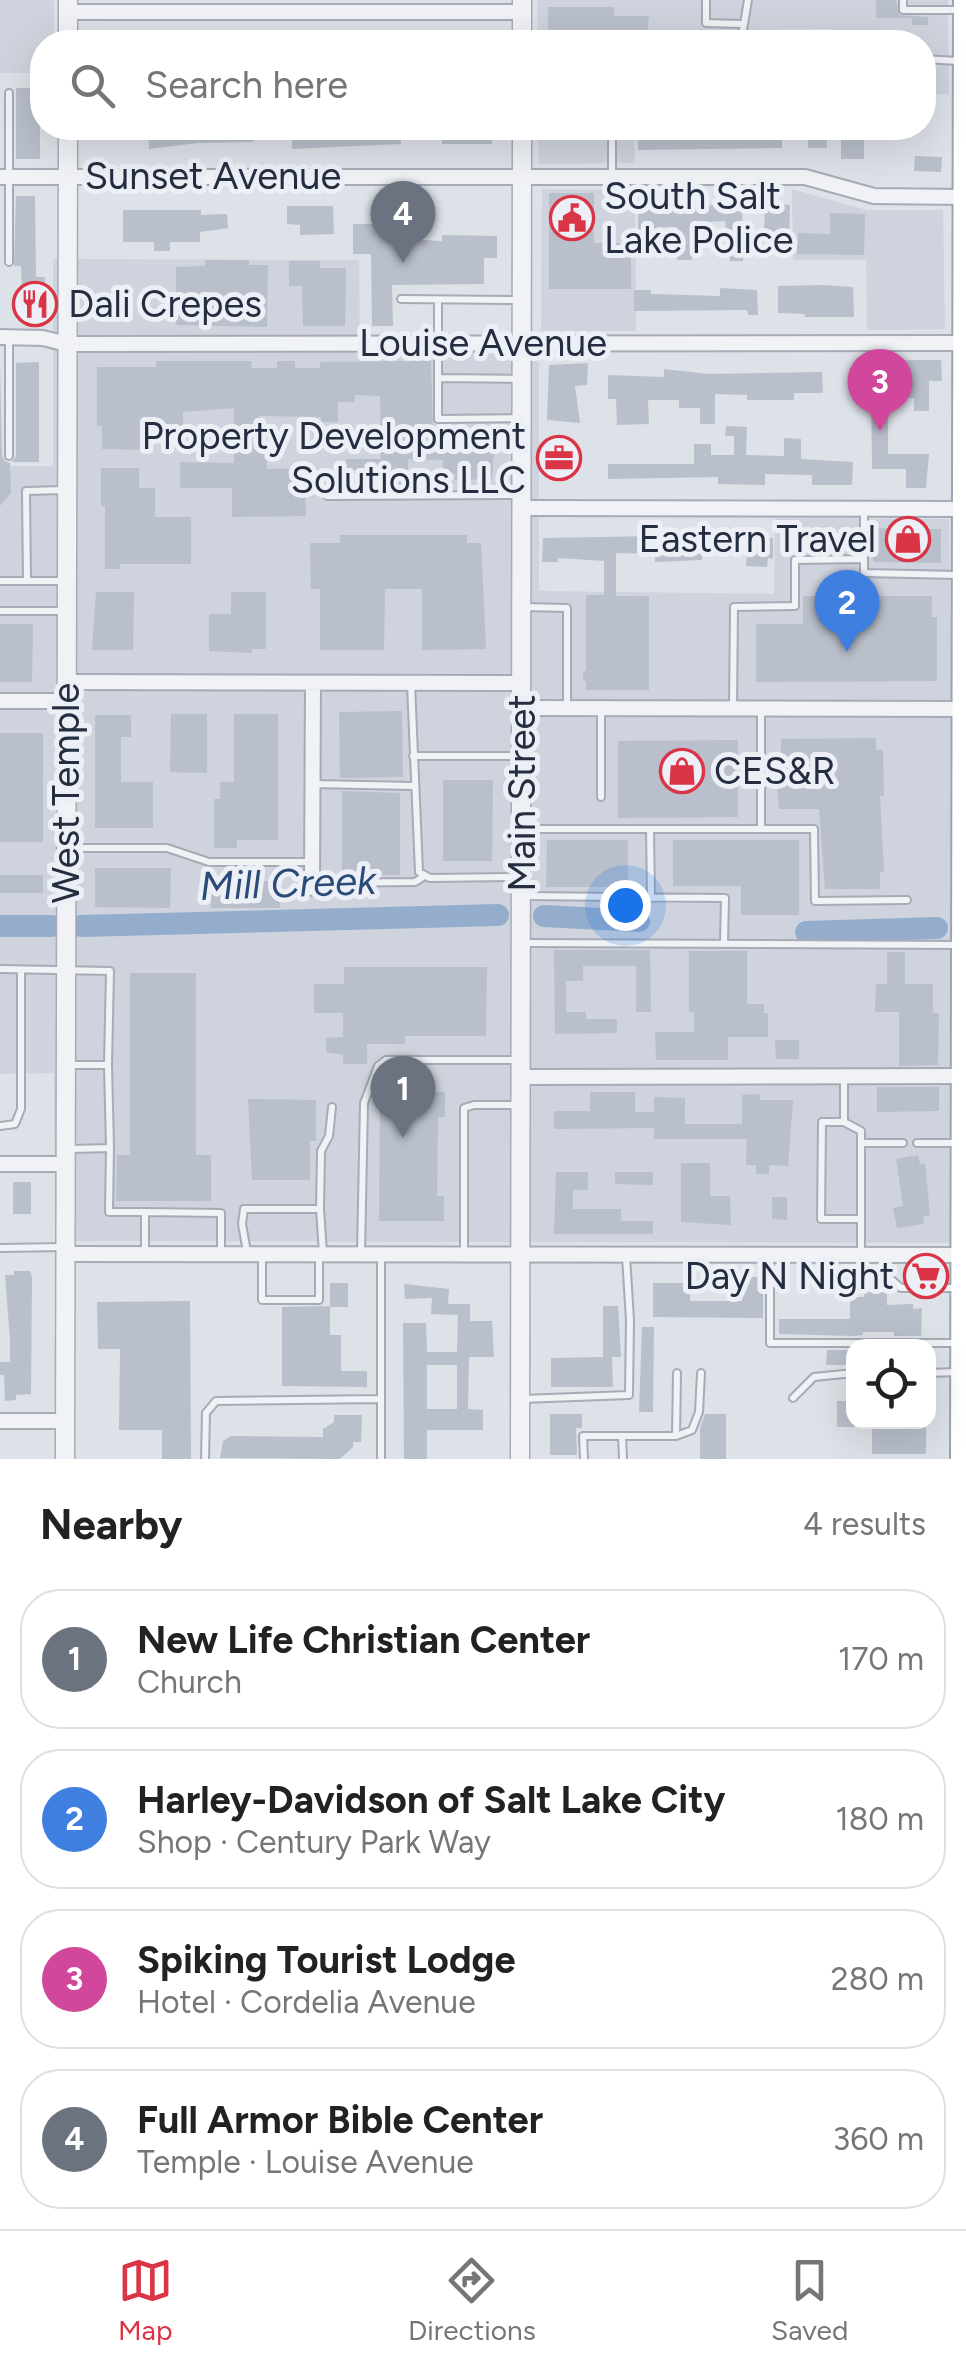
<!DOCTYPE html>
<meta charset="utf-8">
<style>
:root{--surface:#fff;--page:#f2f2f2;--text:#222;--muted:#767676;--line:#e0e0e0;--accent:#da3547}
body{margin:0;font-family:Figtree,sans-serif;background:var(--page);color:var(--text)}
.controls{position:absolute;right:30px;bottom:30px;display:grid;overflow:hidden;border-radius:20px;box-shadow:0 10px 40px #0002}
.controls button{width:90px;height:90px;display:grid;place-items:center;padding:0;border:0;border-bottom:2px solid var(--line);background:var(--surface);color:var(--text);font:50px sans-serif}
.you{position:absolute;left:625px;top:905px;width:35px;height:35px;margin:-25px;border:8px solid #fff;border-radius:50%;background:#1a73e8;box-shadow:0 0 0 15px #1a73e833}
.badge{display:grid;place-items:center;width:65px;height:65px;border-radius:50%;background:var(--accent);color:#fff;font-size:32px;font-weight:700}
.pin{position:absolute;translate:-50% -82px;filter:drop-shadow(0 2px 5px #0008)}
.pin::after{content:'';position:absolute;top:52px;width:35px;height:30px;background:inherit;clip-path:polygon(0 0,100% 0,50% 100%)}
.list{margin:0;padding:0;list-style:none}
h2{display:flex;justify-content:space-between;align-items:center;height:130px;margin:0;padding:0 40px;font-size:42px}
h2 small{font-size:32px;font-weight:400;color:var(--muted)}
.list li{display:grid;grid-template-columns:65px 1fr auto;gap:30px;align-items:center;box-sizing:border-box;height:140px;margin:0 20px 20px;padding:0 20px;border:2px solid var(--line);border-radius:40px}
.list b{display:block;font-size:38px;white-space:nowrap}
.list p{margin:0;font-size:32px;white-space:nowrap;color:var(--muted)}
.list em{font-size:32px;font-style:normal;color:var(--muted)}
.icon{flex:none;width:55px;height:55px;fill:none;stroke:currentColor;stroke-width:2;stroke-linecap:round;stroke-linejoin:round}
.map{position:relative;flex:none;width:966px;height:1459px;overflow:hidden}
.search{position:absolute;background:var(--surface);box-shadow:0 10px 40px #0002;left:30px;right:30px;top:30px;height:110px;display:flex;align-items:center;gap:25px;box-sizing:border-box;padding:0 35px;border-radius:40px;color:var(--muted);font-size:38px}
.sheet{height:770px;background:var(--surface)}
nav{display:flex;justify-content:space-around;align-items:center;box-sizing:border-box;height:140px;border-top:2px solid var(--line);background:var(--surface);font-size:28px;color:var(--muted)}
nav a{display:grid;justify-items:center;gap:5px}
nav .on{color:var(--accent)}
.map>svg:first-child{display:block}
.built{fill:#ced3dd}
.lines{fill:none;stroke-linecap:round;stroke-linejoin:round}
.river{stroke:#94adcc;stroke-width:22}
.building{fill:#b9bfcb;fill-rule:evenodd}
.service-casing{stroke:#a6abb6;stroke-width:10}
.minor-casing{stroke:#a6abb6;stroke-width:18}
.tertiary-casing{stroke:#a6abb6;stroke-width:21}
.primary-casing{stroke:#9ba4b5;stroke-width:26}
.service{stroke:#f0f2f6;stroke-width:6}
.minor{stroke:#f0f2f6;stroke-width:14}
.tertiary{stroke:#f0f2f6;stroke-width:18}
.primary{stroke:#fff;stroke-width:22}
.labels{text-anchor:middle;stroke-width:10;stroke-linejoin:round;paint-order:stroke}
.street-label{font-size:38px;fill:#252e40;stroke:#ecf0f6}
.poi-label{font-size:38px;fill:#252e40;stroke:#ecf0f6;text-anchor:start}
.water-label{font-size:40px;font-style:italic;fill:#2b4a77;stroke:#ecf0f6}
</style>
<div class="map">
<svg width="966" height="1459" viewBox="0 0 966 1459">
<rect width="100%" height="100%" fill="#dde1e8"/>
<!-- built -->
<path class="built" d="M0,0H54V42H42V73H0Z
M537,0H948L949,94H924V42H833L832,29L748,30V42H538Z
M538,128H634L635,163L539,164Z
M542,189L635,190L636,331H541Z
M792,189L866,210H943L945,329L867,330L866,260H793Z
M53,259L359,260L360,349L539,352V591L774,594L775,518L949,519L952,695L951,1243L55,1241L54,1073L0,1074V466H53Z"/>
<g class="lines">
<!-- river -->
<path class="river" d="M544,916L639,921
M0,926H51
M81,926L498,915
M806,932L937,928"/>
</g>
<!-- building -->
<path class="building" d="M876,0H896L899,15L928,17V25H912V18H876Z
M548,7H614V16H649L646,42H567V32H548Z
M857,31V42H809V32Z
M16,88H40V159H16Z
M275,128V136L253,137V142L197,143L149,149L148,129Z
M322,128H401V144L292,149V131H322Z
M442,128H492V144H442Z
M637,128H685V133L782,131V148L638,150Z
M808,131H827V148H808Z
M841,139H864V159H841Z
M915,156L942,157L941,172L914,171Z
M549,193H594V243H631V289H549Z
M16,196H35L36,277H45L44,313L23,312L21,266H14Z
M398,196L419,197L422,240L442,241V235L497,236V258H484V284L392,285L393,326H372L371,254H353V224H397Z
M638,204L742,206L743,261H730L725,221L705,222V227L692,228V260H677V227H657L656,238H638Z
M765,204L790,205L789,238L764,237Z
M287,206H333L334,234L300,235V225L287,224Z
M123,210H201V215L227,214L228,228L200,232V242H170V251H154V242H123Z
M830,213L865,214L864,255L797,254L798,233L830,234Z
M205,260H249V265H268L267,327L176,325V267L205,266Z
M289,261H320V268H346L345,326H303L302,286H289Z
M823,285L853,287L854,317H805V314L778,313V286Z
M720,288L757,290L758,315H748L747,310L634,311V290H651V294L720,296Z
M411,359H431L433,436L495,437L492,479L455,480V474H443V460L408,459V487H346V459H381L380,396L355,395V402H338V422H321V417L259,416V446H267V469L318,468V482L305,483L306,516L232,517V488H180V462L234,463V408L183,412V426H153L152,450L102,449V426H97V367H156V361H252L251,368H277V361H295V368H320V362L411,361Z
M897,360H941L942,381H929V411H914V398H888V454H929L926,488H906V469H872L871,383H898Z
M39,362V462H12L16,456V363Z
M0,363L2,456L5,461L10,463L11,493L0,506Z
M588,363L587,385L575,386L580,423L547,420L549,365Z
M664,369L708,374L822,372L823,393H794V400H747V395L715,394V424H700V408H679V400H648L649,424L617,425L616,399H608V375L664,377Z
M726,426L747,427L746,455L784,456V438L801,439V459L853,462L852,485H812V475L765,474V485L718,484V477L608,479V464H694V444H711V455H734V436H725Z
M547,446L571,447V470L547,469Z
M101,468H139V488H155V517H191V564H120V569H105V506H101Z
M873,528L941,529V563L873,562Z
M340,535H467V543H481L486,649L422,650V589H385L384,650H320V589H311L310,543H340Z
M685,535L702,536V560L655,562V554L616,553V596H649V690H586V681H583V671H586V595H604V561L558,558V562H542L543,538L656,536L685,540Z
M756,537L773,538V559L768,558L767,567L746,566L747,550H756Z
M96,592H134L133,650H92Z
M231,592H266V649H252V653L209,651V614H231Z
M803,596H932V617H937V681L756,682V624H803Z
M0,624H33L32,682H0Z
M402,711L403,777L340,778L339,712Z
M171,714H207V773L170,772Z
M234,714H278V840H237V848H214V799H220V782H234Z
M95,715H131V737H121V782H153V828H95Z
M0,733H43V842H0Z
M876,738V750H883L884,796H880L884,872H880V889H825L819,809H779L775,756H781V739Z
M738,740V817L618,818V741Z
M443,780H493L492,861H443Z
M342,791L400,793V875H342Z
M547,840H628V887H546Z
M673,840H799V915H741V886H673Z
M95,868H171L170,908L95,907Z
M0,875H43V893H0Z
M211,881H280V908H211Z
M554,950H650L651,1012H636V966H583V981H566V1012H586V1019H617V1033L555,1034Z
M689,951H747V1004H764V1013H768V1037H728V1060H656L655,1032H694V1012H689Z
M887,952H905V984H933V1013H939L938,1065L899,1066V1012H875L876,984H887Z
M344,967H487L486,1036H405V1044H367V1064H343V1055L326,1052V1038L343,1037V1013H314V984H344Z
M130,973H196V1155H211V1201H116L117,1155H130Z
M775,1040H799V1059H776Z
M877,1087H939V1111L877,1112Z
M380,1092H445V1117H438L437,1196H444V1221H379Z
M590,1092H635V1112H654V1097L685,1098V1124H742V1095L760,1094V1100H793L788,1166L769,1165V1174H756V1165H746L747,1139H654V1128L554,1129V1111H590Z
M248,1099L316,1100V1141H310V1180H252Z
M918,1155L920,1164L925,1163L930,1215L923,1216L924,1224L897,1228L893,1208L903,1206L896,1159Z
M681,1163H710V1196H730L731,1225L681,1222Z
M556,1172H588V1190H573V1209H621V1221H653V1234H554Z
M615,1172H653V1185L615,1184Z
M13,1182H31V1214H13Z
M772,1197H787V1220L772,1219Z
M913,1269H940V1281H913Z
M14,1271H30L32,1277L31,1394L16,1395V1400L5,1401L4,1375H0V1362H10V1340L5,1275H14Z
M742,1277H763V1318L653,1317V1283H690V1301H742Z
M330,1283H348V1307H330Z
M404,1284L449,1289L448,1304H470V1321H492L494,1357H469L468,1409L483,1410V1430H427V1459H404L403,1323H426L427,1352H457L458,1315L431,1314L432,1298L405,1299ZM427,1365H457V1409H427Z
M864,1292H887V1305L913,1304V1309L922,1308L921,1336H894V1332H863V1335L854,1336L779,1334V1319H850V1297H864Z
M190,1301L191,1459H162V1430H119L120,1349H98L97,1302Z
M330,1306V1335H341V1371H367V1387L282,1386V1307Z
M603,1306H618L621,1357H612L613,1387H551V1358L603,1357Z
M642,1327H654L653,1412H639Z
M827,1350H854V1365H826Z
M837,1401H854V1427H837Z
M550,1414H582V1428H576L577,1455H550Z
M705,1414H726V1459H700V1428Z
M334,1415H362L361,1442H353V1447L340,1459L220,1458L223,1441L231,1436L323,1437V1429L334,1422Z
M872,1422H926V1454H872Z"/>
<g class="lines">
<defs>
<path id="service" d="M706,0V23L742,24
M903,0V10H961
M741,42L748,0
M924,59L958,61
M9,93V262
M612,128V176
M401,299L521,300
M438,300V419L521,418
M9,339V456
M438,378L521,379
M327,496L521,495
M864,510V573L958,575
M0,581H64
M27,581L26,491L65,490
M523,607L567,608V707
M0,611H65
M411,684L419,872L430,878L521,877
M733,709L734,607L795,606V560L864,559
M413,756H517
M313,784L414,786
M601,797V710
M523,829H761V710
M650,829L651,898
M761,829H814L815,901L907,900
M67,848H167L209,862H312
M313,883L415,882L423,877
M523,896L725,898L724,943
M523,943L960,945
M0,969L110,971L108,1065
M69,1065H108L110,1148
M844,1078V1122H822L821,1219H861V1253
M844,1122L861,1131V1219
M0,1126L15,1124L21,1109V970
M861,1143H903
M917,1143H956
M70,1149L110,1148L109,1212H145
M320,1209L321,1151L329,1136L332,1107
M0,1248L64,1247
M247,1252L242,1224L244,1209H320L323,1253
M464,1252V1108L474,1105H516
M361,1253L364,1103L378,1066L386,1060H520
M145,1254V1212L221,1213V1252
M262,1255V1300H319V1255
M770,1257V1343H956
M885,1257L884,1273L901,1288H959
M928,1373L957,1372
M793,1398L814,1377L854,1373
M521,1399L629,1395L630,1320L626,1256
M622,1436L623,1459
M676,1436L692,1430L699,1412L701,1373
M205,1459L206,1413L216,1401L381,1399
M381,1459V1254
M584,1459L583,1436H676L677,1373"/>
<path id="minor" d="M68,12H522
M0,177H805L874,196L964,197
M0,337L43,338L67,344L966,343
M522,508L964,509
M66,682L522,683
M0,701H66
M522,708L966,709
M312,888L313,683
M522,1077L963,1076
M0,1164H66
M66,1254L962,1255
M0,1421H65"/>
<path id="tertiary" d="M68,0V42
M522,42V0
M65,1459L68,128
M520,1459L522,128"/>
<path id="primary" d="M962,1459L965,0"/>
</defs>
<!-- service casing -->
<use href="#service" class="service-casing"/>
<!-- minor casing -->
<use href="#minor" class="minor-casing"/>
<!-- tertiary casing -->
<use href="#tertiary" class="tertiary-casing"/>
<!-- primary casing -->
<use href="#primary" class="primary-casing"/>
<!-- service -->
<use href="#service" class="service"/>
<!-- minor -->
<use href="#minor" class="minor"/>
<!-- tertiary -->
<use href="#tertiary" class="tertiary"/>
<!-- primary -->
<use href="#primary" class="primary"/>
</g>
<!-- icons -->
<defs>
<symbol id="civic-ring" viewBox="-11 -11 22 22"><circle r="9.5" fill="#ecf0f6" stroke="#da3547" stroke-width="1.5"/><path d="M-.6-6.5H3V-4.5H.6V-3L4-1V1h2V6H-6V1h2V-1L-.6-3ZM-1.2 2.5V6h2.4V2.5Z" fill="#da3547"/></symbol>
<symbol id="restaurant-ring" viewBox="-11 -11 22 22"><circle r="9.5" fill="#ecf0f6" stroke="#da3547" stroke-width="1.5"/><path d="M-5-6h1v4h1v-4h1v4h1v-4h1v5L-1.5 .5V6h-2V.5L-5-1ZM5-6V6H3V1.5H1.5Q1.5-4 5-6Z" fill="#da3547"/></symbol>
<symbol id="office-ring" viewBox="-11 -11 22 22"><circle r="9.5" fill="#ecf0f6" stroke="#da3547" stroke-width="1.5"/><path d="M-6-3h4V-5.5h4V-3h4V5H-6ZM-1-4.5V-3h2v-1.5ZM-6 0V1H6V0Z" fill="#da3547"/></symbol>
<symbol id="shop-ring" viewBox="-11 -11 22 22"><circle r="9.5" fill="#ecf0f6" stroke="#da3547" stroke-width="1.5"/><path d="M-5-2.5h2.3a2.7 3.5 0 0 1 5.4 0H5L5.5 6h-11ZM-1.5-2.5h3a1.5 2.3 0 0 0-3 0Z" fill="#da3547"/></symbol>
<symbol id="supermarket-ring" viewBox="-11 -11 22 22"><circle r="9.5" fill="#ecf0f6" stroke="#da3547" stroke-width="1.5"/><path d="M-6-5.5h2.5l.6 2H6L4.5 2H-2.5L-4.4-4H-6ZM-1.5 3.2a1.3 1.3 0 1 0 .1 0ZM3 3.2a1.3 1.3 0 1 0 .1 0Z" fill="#da3547"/></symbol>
</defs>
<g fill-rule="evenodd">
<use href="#civic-ring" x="547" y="193" width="50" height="50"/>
<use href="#restaurant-ring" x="10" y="279" width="50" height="50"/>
<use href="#office-ring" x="534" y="433" width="50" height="50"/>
<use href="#shop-ring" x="883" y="514" width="50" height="50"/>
<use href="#shop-ring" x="657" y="746" width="50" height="50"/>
<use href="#supermarket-ring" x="901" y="1251" width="50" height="50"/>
</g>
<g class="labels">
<!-- street labels -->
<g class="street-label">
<text x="213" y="189">Sunset Avenue</text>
<text x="483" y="356">Louise Avenue</text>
<text transform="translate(66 793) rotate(-90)" y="13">West Temple</text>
<text transform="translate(522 793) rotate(-90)" y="13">Main Street</text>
</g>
<!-- poi labels -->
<g class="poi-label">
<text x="604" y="209">South Salt<tspan x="604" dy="44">Lake Police</tspan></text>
<text x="68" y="317">Dali Crepes</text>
<text x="526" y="449" text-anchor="end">Property Development<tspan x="526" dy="44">Solutions LLC</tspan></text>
<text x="876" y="552" text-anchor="end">Eastern Travel</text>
<text x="714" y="784">CES&amp;R</text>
<text x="894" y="1289" text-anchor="end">Day N Night</text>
</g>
<!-- water labels -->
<g class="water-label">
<text transform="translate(288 883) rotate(-2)" y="14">Mill Creek</text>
</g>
</g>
</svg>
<div class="controls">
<button><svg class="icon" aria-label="locate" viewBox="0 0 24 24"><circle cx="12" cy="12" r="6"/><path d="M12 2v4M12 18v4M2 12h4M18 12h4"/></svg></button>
</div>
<div class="you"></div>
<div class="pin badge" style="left:403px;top:1138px;background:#6b7280">1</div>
<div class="pin badge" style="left:847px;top:652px;background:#3f7fe0">2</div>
<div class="pin badge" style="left:880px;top:431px;background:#d1479c">3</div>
<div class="pin badge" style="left:403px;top:263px;background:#6b7280">4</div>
<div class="search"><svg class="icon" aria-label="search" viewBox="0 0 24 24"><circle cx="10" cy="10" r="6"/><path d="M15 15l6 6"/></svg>Search here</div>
</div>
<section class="sheet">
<h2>Nearby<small>4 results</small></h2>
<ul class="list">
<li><span class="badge" style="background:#6b7280">1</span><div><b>New Life Christian Center</b><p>Church</p></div><em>170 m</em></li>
<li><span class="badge" style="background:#3f7fe0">2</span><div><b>Harley-Davidson of Salt Lake City</b><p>Shop · Century Park Way</p></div><em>180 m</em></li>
<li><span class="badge" style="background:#d1479c">3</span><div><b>Spiking Tourist Lodge</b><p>Hotel · Cordelia Avenue</p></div><em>280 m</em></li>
<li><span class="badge" style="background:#6b7280">4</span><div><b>Full Armor Bible Center</b><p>Temple · Louise Avenue</p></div><em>360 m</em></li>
</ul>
</section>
<nav>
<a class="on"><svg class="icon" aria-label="map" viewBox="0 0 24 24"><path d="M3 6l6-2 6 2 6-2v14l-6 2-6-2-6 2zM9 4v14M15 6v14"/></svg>Map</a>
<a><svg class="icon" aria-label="directions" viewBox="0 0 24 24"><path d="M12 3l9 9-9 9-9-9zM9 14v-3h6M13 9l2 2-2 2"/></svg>Directions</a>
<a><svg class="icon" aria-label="saved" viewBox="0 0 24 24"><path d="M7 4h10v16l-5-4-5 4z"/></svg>Saved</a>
</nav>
